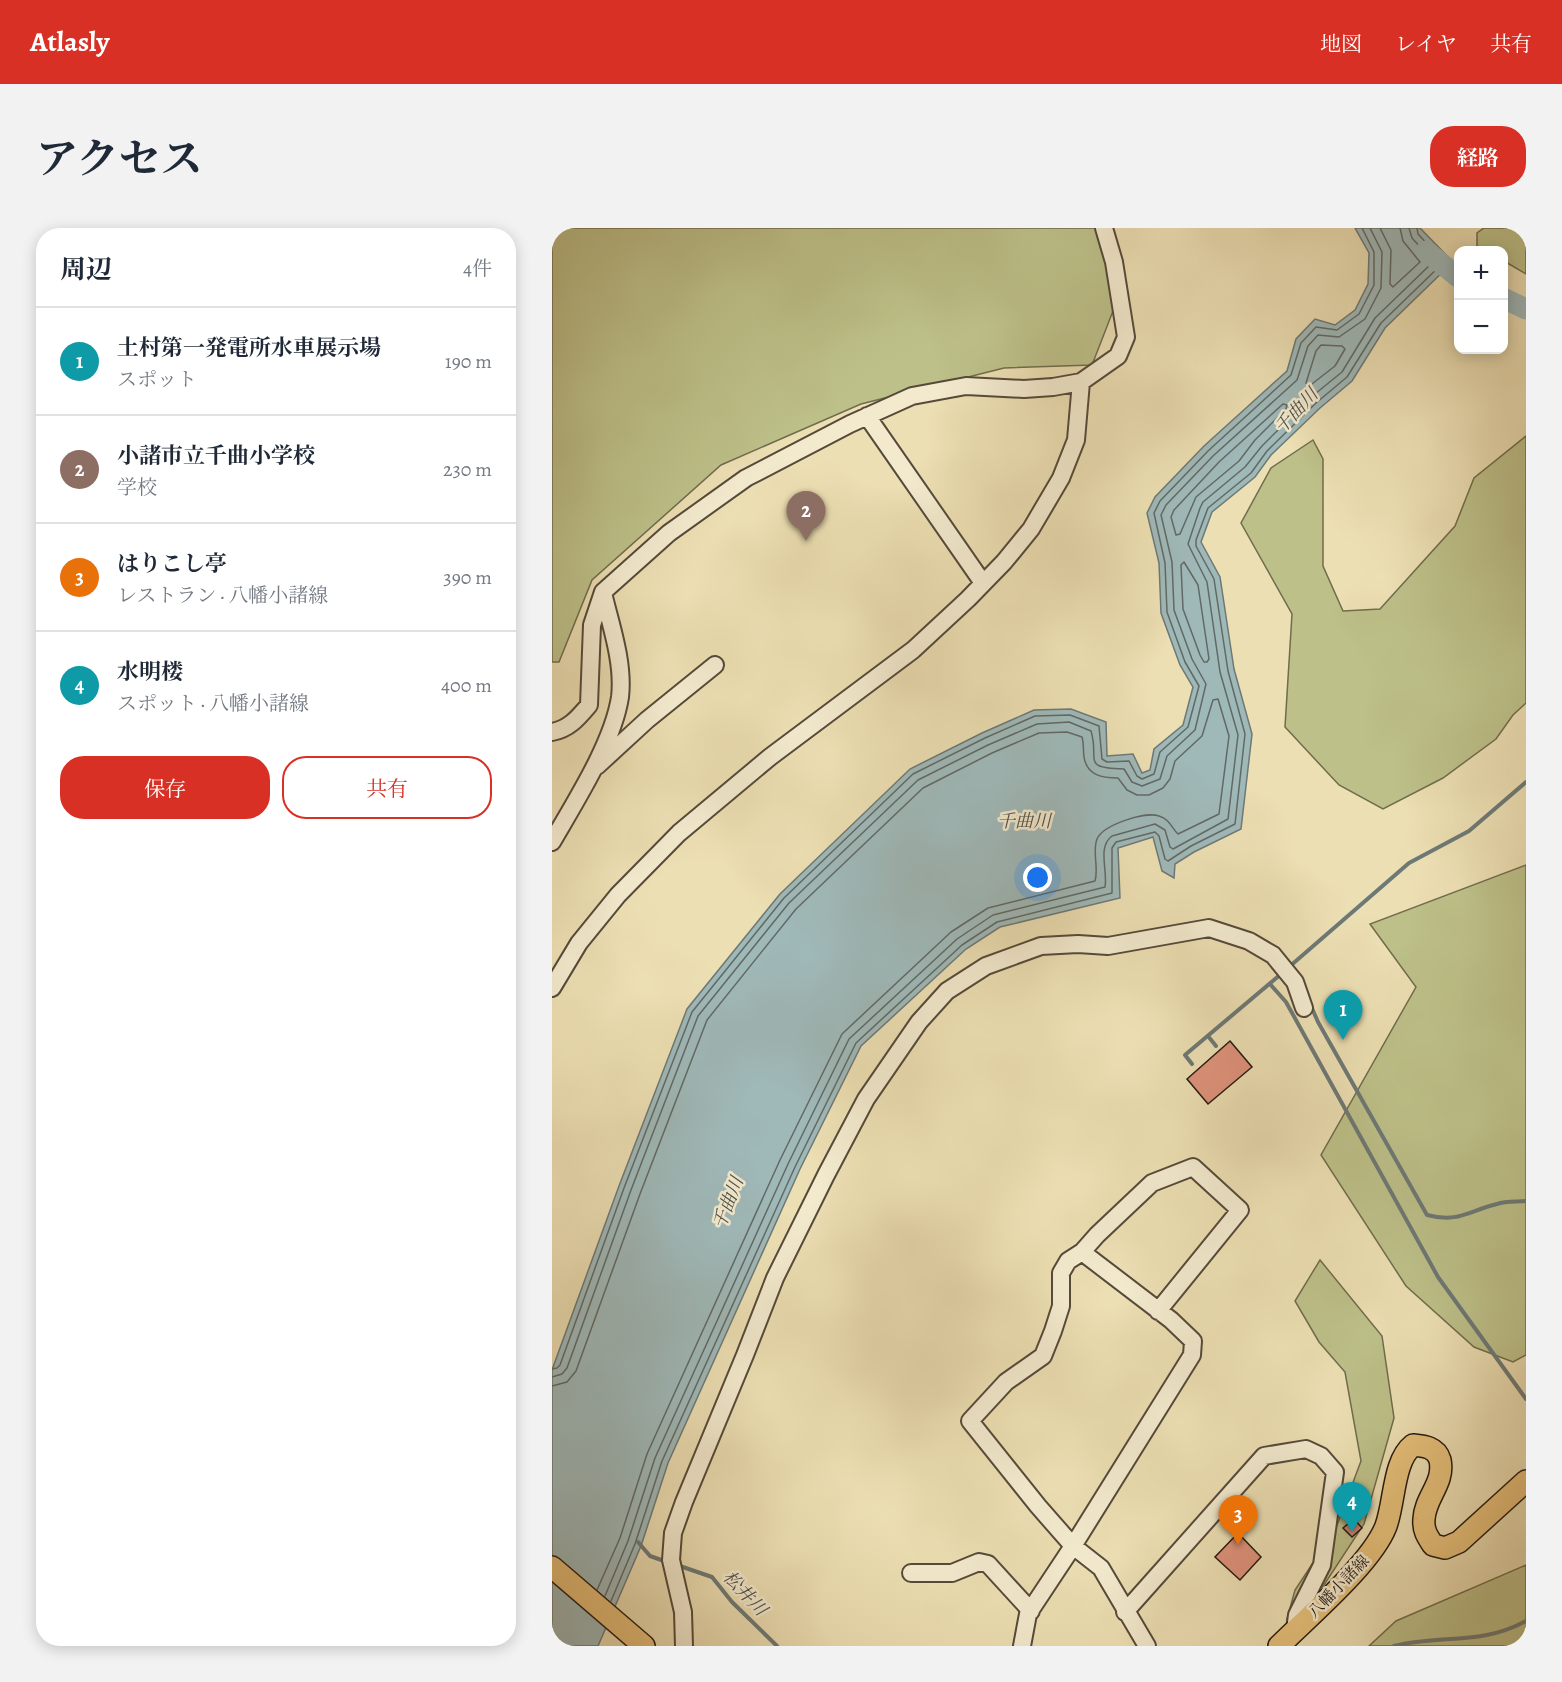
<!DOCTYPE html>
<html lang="ja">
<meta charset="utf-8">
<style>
:root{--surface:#fff;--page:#f2f2f3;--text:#1f2937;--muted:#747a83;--line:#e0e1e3;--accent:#d93025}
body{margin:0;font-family:Alegreya,"Noto Serif JP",serif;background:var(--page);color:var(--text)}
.controls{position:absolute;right:18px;top:18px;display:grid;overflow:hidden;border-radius:12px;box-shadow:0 3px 15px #0003}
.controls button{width:54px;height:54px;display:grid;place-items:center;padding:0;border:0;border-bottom:2px solid var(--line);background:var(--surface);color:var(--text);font:30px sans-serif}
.you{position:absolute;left:486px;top:650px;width:21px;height:21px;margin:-15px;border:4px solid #fff;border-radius:50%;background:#1a73e8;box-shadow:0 0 0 9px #1a73e833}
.badge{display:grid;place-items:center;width:39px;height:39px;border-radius:50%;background:var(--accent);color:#fff;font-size:20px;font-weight:700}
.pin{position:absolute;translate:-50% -50px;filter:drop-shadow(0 2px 3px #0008)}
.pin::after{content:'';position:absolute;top:32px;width:21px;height:18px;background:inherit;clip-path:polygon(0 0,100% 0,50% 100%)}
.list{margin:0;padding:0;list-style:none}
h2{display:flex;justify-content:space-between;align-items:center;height:78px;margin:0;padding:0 24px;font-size:26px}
h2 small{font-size:20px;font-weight:400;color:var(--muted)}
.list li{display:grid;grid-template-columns:39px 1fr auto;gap:18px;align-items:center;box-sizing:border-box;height:108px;padding:0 24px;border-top:2px solid var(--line)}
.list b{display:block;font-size:22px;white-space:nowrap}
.list p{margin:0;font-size:20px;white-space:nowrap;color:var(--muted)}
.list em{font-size:20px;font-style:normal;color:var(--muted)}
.actions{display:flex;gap:12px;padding:18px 24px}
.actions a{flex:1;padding:14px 0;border:2px solid var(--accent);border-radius:24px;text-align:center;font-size:21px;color:var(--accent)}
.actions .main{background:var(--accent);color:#fff}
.map{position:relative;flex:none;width:974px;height:1418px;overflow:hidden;border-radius:24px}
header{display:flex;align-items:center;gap:36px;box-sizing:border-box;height:84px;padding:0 30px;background:var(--accent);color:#fff}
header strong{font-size:28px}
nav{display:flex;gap:33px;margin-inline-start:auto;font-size:21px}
.intro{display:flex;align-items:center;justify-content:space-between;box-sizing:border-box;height:144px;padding:0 36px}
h1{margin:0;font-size:42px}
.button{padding:15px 27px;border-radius:24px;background:var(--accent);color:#fff;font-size:21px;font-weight:700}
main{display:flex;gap:36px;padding:0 36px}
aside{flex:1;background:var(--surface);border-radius:24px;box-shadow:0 3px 15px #0003}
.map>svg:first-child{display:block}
.green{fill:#bdc089;stroke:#706c4d;stroke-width:1.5}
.water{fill:#9fb9b9;stroke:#6d7976;stroke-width:1.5}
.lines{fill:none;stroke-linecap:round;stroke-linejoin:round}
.shore{stroke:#616965;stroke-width:1.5}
.stream{stroke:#6d7976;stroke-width:4}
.river{stroke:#9fb9b9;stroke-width:21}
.building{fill:#df927b;stroke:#231911;stroke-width:1.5}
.minor-casing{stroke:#554a3a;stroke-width:20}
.major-casing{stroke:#231911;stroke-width:24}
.minor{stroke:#f3eace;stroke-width:16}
.major{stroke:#e6c07a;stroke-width:21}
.labels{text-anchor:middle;stroke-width:5;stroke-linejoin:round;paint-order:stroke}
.street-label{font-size:16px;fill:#231911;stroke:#f3eace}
.water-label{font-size:18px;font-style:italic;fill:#4e514c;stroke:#f3eace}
</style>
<header>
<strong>Atlasly</strong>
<nav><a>地図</a><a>レイヤ</a><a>共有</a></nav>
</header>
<div class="intro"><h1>アクセス</h1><a class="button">経路</a></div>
<main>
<aside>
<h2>周辺<small>4件</small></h2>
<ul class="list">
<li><span class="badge" style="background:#0f9aa8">1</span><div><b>土村第一発電所水車展示場</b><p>スポット</p></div><em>190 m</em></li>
<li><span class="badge" style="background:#8d6e63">2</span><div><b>小諸市立千曲小学校</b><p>学校</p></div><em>230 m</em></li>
<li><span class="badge" style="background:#e8710a">3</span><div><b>はりこし亭</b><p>レストラン · 八幡小諸線</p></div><em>390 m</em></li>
<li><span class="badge" style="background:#0f9aa8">4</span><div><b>水明楼</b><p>スポット · 八幡小諸線</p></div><em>400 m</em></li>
</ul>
<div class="actions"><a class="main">保存</a><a>共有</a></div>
</aside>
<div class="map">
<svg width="974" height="1418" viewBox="0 0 974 1418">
<rect width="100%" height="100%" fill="#ecdfb3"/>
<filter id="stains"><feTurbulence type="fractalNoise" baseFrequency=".00333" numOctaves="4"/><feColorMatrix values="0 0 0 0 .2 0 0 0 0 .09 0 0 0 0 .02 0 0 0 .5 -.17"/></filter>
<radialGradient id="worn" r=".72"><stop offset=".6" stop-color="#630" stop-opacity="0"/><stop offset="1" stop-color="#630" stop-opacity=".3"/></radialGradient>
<!-- green -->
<path class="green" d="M0,0H550L573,52L540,137L452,140L309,176L169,237L40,352L7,434H0Z
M932,0H974V46L952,33L951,22H933L925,18V5Z
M974,208V475L961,487L944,511L891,550L831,581L787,557L733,499L740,386L689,295L719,240L761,212L771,231V338L791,383L828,381L903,298L922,250Z
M974,637V1127L961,1134L922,1119L854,1058L769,927L864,759L818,696Z
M768,1032L830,1108L842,1190L812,1296L772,1357L735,1391L743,1362L784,1300L809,1233L793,1144L767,1114L743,1073Z
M974,1337V1418H817L844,1393Z"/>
<!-- water -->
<path class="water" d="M803,0H868L901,34L833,100L800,153L768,180L719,227L703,249L660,284L649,314L668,349L682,441L700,506L689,601L642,624L623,636L622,650L610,643L601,609L566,620L568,670L448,699L414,721L309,818L248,941L116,1235L89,1318L46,1418H0V1142L67,958L135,781L228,666L358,541L430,505L482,482L519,481L554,494L555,528L581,526L590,545L598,542L602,521L631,497L641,459L628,437L609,385L607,335L595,285L603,269L652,218L735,143L744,111L763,91L783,97L803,82L816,56L817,25Z"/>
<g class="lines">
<!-- shore -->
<path class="shore" d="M828,0L839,22L838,56L841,59L868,34L851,13L848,0
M769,117L790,118L793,121L783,138L756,159L754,155L764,123Z
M731,176L735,177L734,181L703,212L687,233L644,269L628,306L624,307L619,289L622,282L667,234Z
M632,334L646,357L657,431L655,434H652L648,427L631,381L629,337Z
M0,1141L5,1140L8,1137L72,960L140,784L232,670L361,546L433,510L483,488L518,487L547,498L550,531L555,534L577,533L585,548L590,551L602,546L608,524L636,499L647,458L633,434L615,384L613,335L602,285L608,273L656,223L739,147L749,115L764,99L785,102L807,86L822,57V24L810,0
M0,1149L10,1146L15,1140L79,962L146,788L237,675L366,552L436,517L485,496L517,494L539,503C548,532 528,540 572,541L580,554L590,558L608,551L615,528L643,502L654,456L640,431L622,382L620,334L609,287L614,277L661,228L745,152L756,118L766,107L787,109L813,91L829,60L830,24L818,0
M0,1158L15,1154L24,1143L88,966L155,792L244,681L371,560L440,525L487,505L515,504L530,509C532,516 531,522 532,529C535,548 551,550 566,550L575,562L585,567H597L611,560L618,551L623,533L650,508L661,472L666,471L677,508L667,586L626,606C620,601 618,591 607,588C593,583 551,597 545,611C540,624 547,640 543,653L436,680L399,704L290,806L228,932L95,1226L68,1310L45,1362
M53,1368L76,1313L103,1230L236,936L297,811L405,711L441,687L553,659C556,643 545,619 560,608L603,596L613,602L618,619L621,621L676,591L686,507L668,444L655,354L636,316L648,280L651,274L693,239L710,218L758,170L790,144L823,90L880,35V32L860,10L857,0
M59,1373L83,1316L110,1233L243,939L304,815L410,717L445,694L560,665V620L564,614L603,604L607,608L613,631L616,633L639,618L683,596L693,506L676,443L662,351L644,318V312L656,280L699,245L715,223L764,175L795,149L829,95L891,35L890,32L866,6L865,0"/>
<!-- stream -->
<path class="stream" d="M737,739L857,635L917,603L974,554
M718,756L734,774L886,1049L974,1171
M759,778L766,794L875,987C907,995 916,983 945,976C954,973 965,974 974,973
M656,808L664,818
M640,836L633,827L729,746
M86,1314L98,1328L115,1334
M125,1337L160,1349L180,1374L225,1418
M842,1418C890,1406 928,1418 974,1393"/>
<!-- river -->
<path class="river" d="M874,23L906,49
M951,70L974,81"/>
</g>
<!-- building -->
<path class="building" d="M678,813L700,839L656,876L635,851Z
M802,1291L810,1300L800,1309L791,1300Z
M686,1305L709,1329L688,1352L663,1329Z"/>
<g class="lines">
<defs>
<path id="minor" d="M315,188L431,355
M0,504C17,501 26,490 37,477L40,397L51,364L117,305L194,250L298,196L360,168L414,158L472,161L501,159L529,154L566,128L574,109L562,34L552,0
M45,538L95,492L163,437
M0,614C23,574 61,515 68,469C72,435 59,398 51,365
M0,760L27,715L66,667L127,605L218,529L361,422L416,371L452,334L479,301L509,250L524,212L529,154
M359,1345H400L427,1334L436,1336L479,1383
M573,1384L712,1228L754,1221L769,1228L783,1244L770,1337L745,1387L743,1402
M132,1418L131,1384L119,1332L121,1305L132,1274L193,1127L223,1050L274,947L314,871L367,794L395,763L434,738L489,718L526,716L556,718L657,700L697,713L721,727L743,754L752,780
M470,1418L476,1386L521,1318L640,1127L641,1113L619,1092L530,1024
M595,1418L549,1340L521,1318L486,1278L418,1193L454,1154L491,1128L501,1103L509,1078V1045L516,1033L530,1024L545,1007L600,955L641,939L688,982L606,1083"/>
<path id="major" d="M0,1339L92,1418
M727,1418C756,1389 820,1335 834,1298C843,1273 841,1233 861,1217C872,1218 884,1219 888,1232C893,1255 873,1269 872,1291C871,1302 875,1308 881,1317L893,1320L907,1314L974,1253"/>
</defs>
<!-- minor casing -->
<use href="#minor" class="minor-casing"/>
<!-- major casing -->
<use href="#major" class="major-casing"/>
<!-- minor -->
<use href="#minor" class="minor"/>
<!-- major -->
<use href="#major" class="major"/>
</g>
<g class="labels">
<!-- street labels -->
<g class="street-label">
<text transform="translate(786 1358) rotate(-46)" y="6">八幡小諸線</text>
</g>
<!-- water labels -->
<g class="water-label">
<text transform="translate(744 183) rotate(-47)" y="6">千曲川</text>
<text x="472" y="599">千曲川</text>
<text transform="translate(176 975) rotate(-69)" y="6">千曲川</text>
<text transform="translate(193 1365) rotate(46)" y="6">松井川</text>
</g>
</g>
<rect width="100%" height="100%" filter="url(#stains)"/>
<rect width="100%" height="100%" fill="url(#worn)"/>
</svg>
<div class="controls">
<button>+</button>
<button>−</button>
</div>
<div class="you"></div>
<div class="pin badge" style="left:791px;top:812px;background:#0f9aa8">1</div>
<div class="pin badge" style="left:254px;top:313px;background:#8d6e63">2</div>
<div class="pin badge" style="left:686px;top:1317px;background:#e8710a">3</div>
<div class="pin badge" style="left:800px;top:1304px;background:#0f9aa8">4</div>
</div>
</main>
